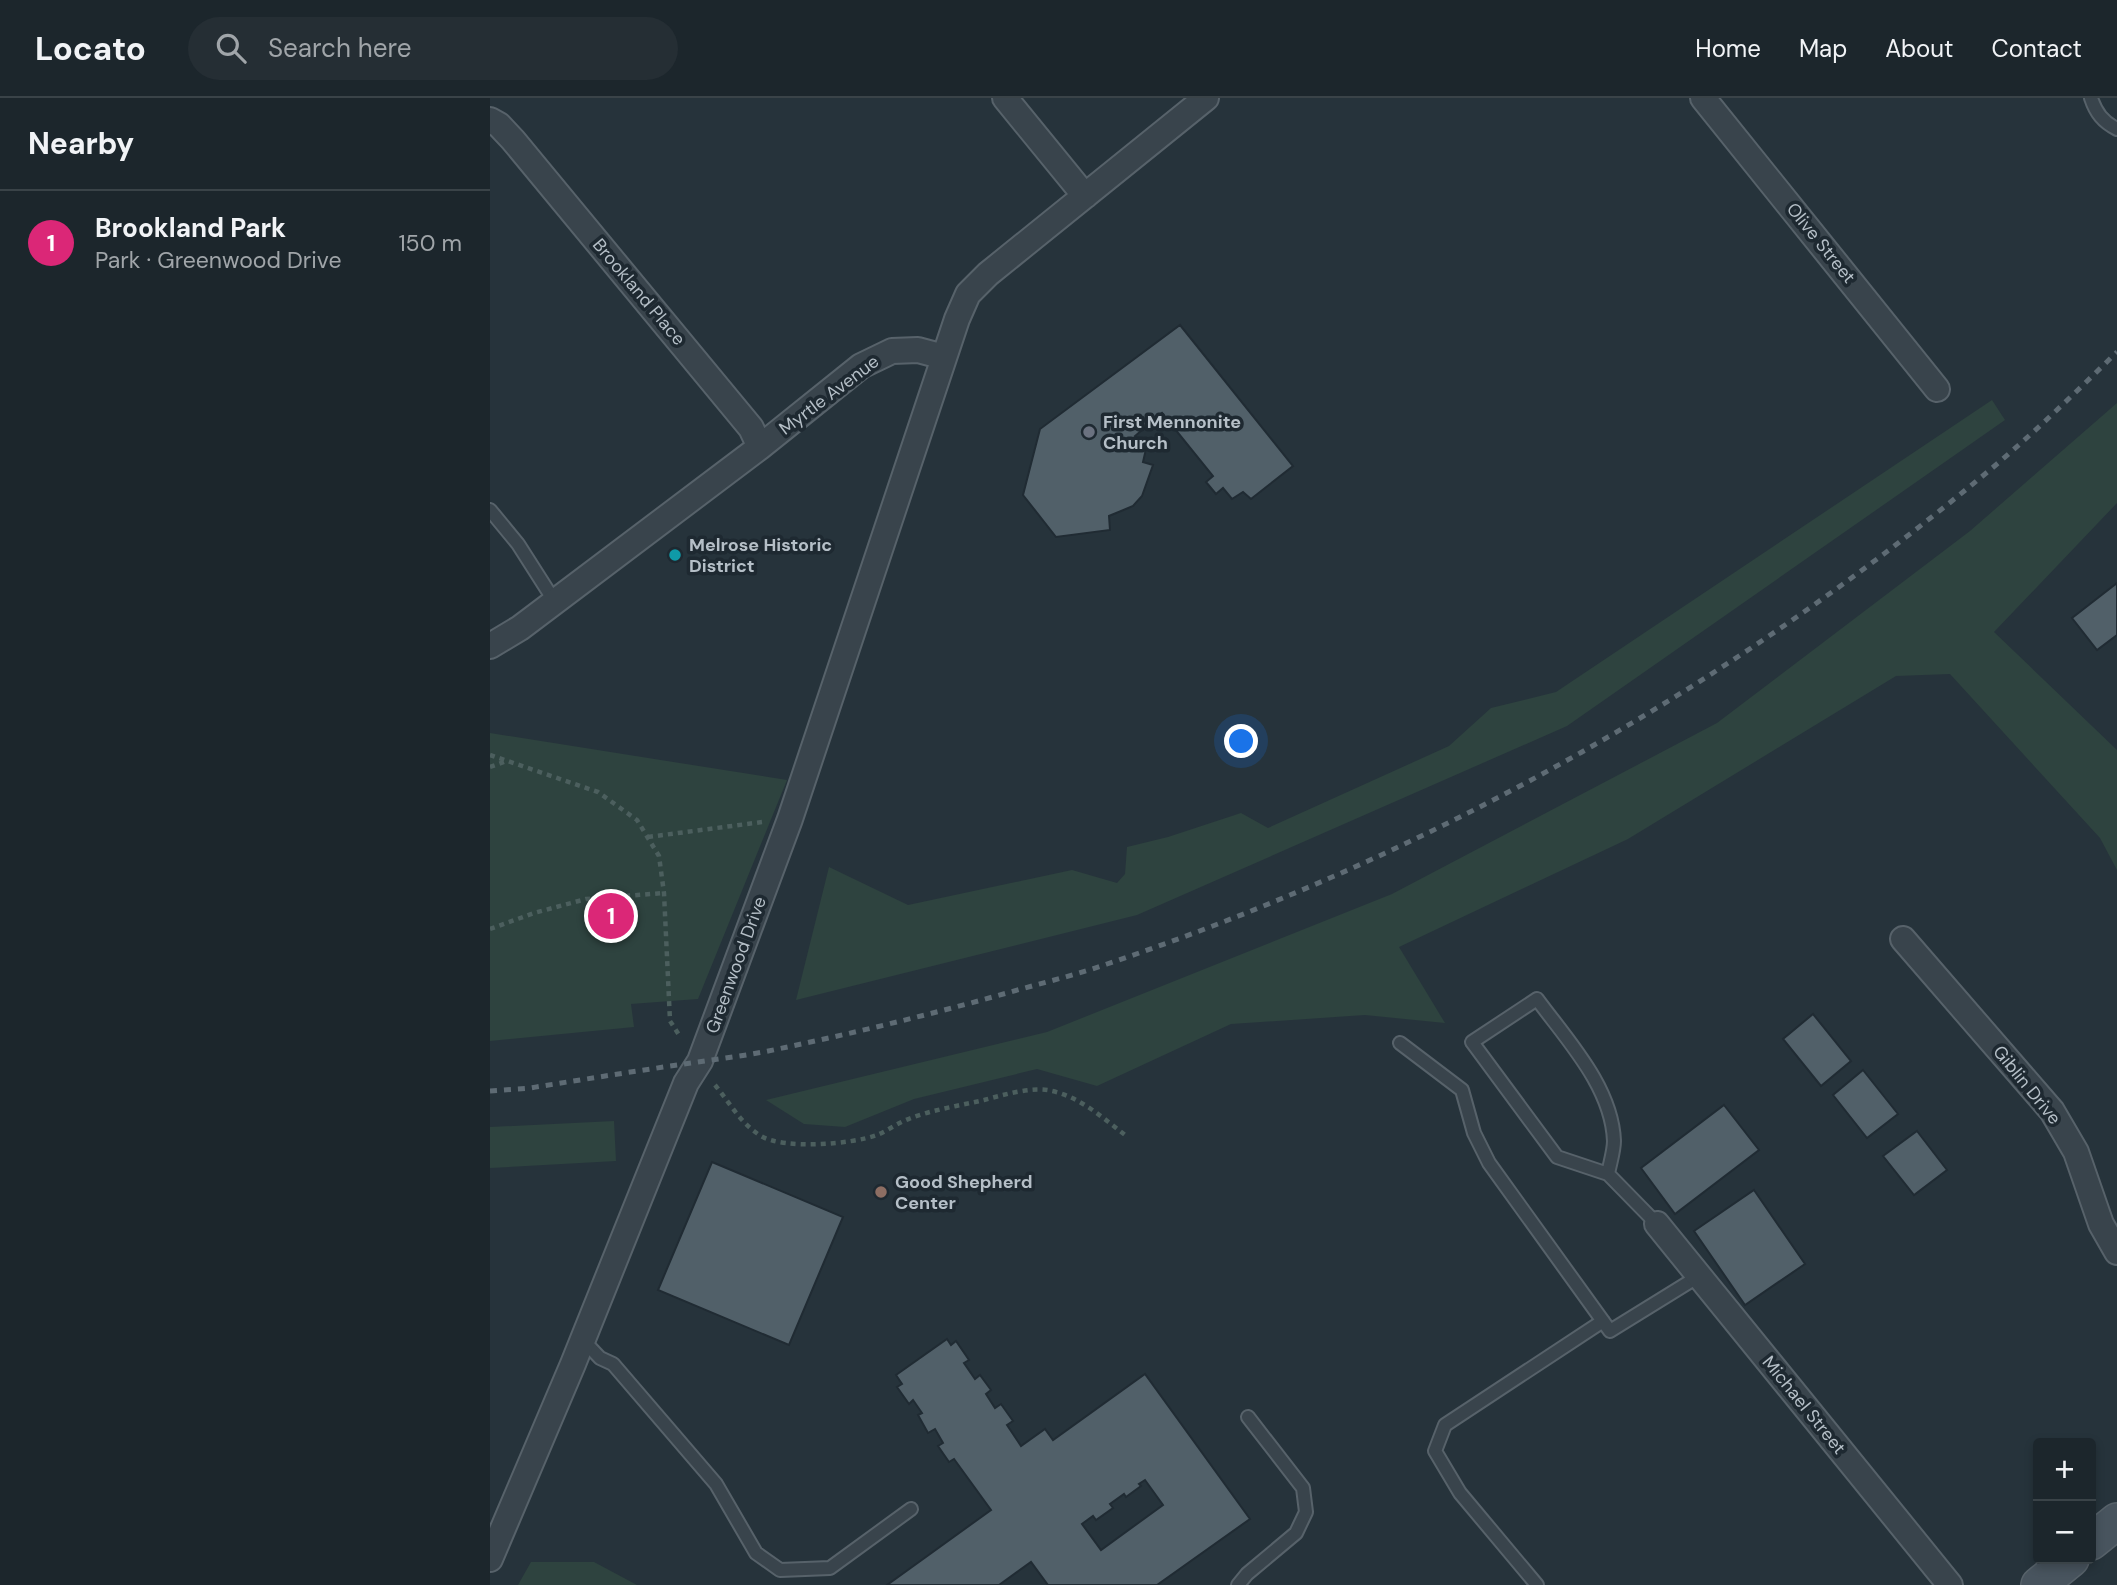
<!DOCTYPE html>
<meta charset="utf-8">
<style>
:root{--surface:#1c262c;--page:#252e34;--text:#f1f3f6;--muted:#a0a5a9;--line:#3a4348;--accent:#db2777}
body{margin:0;font-family:"DM Sans",sans-serif;background:var(--page);color:var(--text)}
.controls{position:absolute;right:21px;bottom:21px;display:grid;overflow:hidden;border-radius:7px;box-shadow:0 4px 10px #0003}
.controls button{width:63px;height:63px;display:grid;place-items:center;padding:0;border:0;border-bottom:2px solid var(--line);background:var(--surface);color:var(--text);font:35px sans-serif}
.you{position:absolute;left:752px;top:644px;width:24px;height:24px;margin:-18px;border:5px solid #fff;border-radius:50%;background:#1a73e8;box-shadow:0 0 0 10px #1a73e833}
.badge{display:grid;place-items:center;width:46px;height:46px;border-radius:50%;background:var(--accent);color:#fff;font-size:23px;font-weight:700}
.pin{position:absolute;translate:-50% -50%;border:4px solid #fff;box-shadow:0 2px 7px #0006}
.list{margin:0;padding:0;list-style:none}
h2{display:flex;justify-content:space-between;align-items:center;height:91px;margin:0;padding:0 28px;font-size:30px}
h2 small{font-size:23px;font-weight:400;color:var(--muted)}
.list li{display:grid;grid-template-columns:46px 1fr auto;gap:21px;align-items:center;box-sizing:border-box;height:105px;padding:0 28px;border-top:2px solid var(--line)}
.list b{display:block;font-size:26px;white-space:nowrap}
.list p{margin:0;font-size:23px;white-space:nowrap;color:var(--muted)}
.list em{font-size:23px;font-style:normal;color:var(--muted)}
.icon{flex:none;width:38px;height:38px;fill:none;stroke:currentColor;stroke-width:2;stroke-linecap:round;stroke-linejoin:round}
.map{position:relative;flex:none;width:1627px;height:1487px;overflow:hidden}
header{display:flex;align-items:center;gap:42px;box-sizing:border-box;height:98px;padding:0 35px;background:var(--surface);border-bottom:2px solid var(--line)}
header strong{font-size:33px}
nav{display:flex;gap:38px;margin-inline-start:auto;font-size:24px}
.search{width:490px;height:63px;background:var(--page);display:flex;align-items:center;gap:18px;box-sizing:border-box;padding:0 24px;border-radius:38px;color:var(--muted);font-size:26px}
main{display:flex}
aside{flex:1;background:var(--surface)}
.map>svg:first-child{display:block}
.green{fill:#2e433f}
.building{fill:#516069;stroke:#202b33;stroke-width:2;fill-rule:evenodd}
.lines{fill:none;stroke-linecap:round;stroke-linejoin:round}
.lane-casing{stroke:#57626a;stroke-width:16}
.street-casing{stroke:#57626a;stroke-width:28}
.secondary-casing{stroke:#57626a;stroke-width:38}
.path{stroke:#4c5f5e;stroke-width:4.5;stroke-dasharray:5 5;stroke-linecap:butt}
.lane{stroke:#39444c;stroke-width:12}
.street{stroke:#39444c;stroke-width:24}
.secondary{stroke:#48545e;stroke-width:35}
.rail{stroke:#5e6b74;stroke-width:5;stroke-dasharray:7 7;stroke-linecap:butt}
.worship-dot{fill:#6b7280;stroke:#1e2931;stroke-width:2.5}
.culture-dot{fill:#0f9aa8;stroke:#1e2931;stroke-width:2.5}
.education-dot{fill:#8d6e63;stroke:#1e2931;stroke-width:2.5}
.labels{text-anchor:middle;stroke-width:7;stroke-linejoin:round;paint-order:stroke}
.street-label{font-size:18px;fill:#b5bfc7;stroke:#1e2931}
.poi-label{font-size:18px;font-weight:bold;fill:#b5bfc7;stroke:#1e2931;text-anchor:start}
</style>
<header>
<strong>Locato</strong>
<div class="search"><svg class="icon" aria-label="search" viewBox="0 0 24 24"><circle cx="10" cy="10" r="6"/><path d="M15 15l6 6"/></svg>Search here</div>
<nav><a>Home</a><a>Map</a><a>About</a><a>Contact</a></nav>
</header>
<main>
<aside>
<h2>Nearby<small></small></h2>
<ul class="list">
<li><span class="badge">1</span><div><b>Brookland Park</b><p>Park · Greenwood Drive</p></div><em>150 m</em></li>
</ul>
</aside>
<div class="map">
<svg width="1627" height="1487" viewBox="0 0 1627 1487">
<rect width="100%" height="100%" fill="#26333b"/>
<!-- green -->
<path class="green" d="M1502,302L1515,322L1077,628L647,817L306,902L339,769L418,807L582,772L627,785L635,776L637,749L678,739L751,715L778,730L959,648L1001,610L1066,594Z
M1627,305V405L1504,534L1627,652V772L1610,740L1460,576L1406,578L1138,741L909,849L955,925L875,917L741,926L607,988L547,971L424,1001L355,1029L314,1026L276,1002L557,934L902,796L1227,625L1480,433Z
M0,635L297,682L208,901L141,906L144,929L0,943Z
M124,1023L126,1063L0,1070V1029Z
M41,1464H104L147,1487H28Z"/>
<!-- building -->
<path class="building" d="M690,227L803,368L761,401L753,394L742,401L733,390L726,396L716,384L723,378L672,315L645,338L656,351L653,364L663,367L652,398L643,408L619,418L620,432L566,439L533,397L550,331Z
M1627,485V537L1607,552L1582,520Z
M1323,916L1361,963L1331,988L1293,941Z
M1373,972L1408,1016L1377,1040L1343,997Z
M1234,1007L1269,1052L1185,1116L1151,1070Z
M1427,1033L1457,1072L1424,1097L1393,1058Z
M222,1064L353,1119L299,1247L168,1192Z
M1264,1092L1315,1166L1255,1207L1204,1133Z
M457,1241L461,1247L466,1243L479,1262L474,1265L485,1281L490,1277L501,1292L496,1296L505,1310L511,1306L523,1323L517,1327L531,1348L555,1331L563,1342L655,1276L760,1421L667,1487H558L541,1464L509,1487H397L501,1412L464,1361L459,1364L448,1348L453,1345L445,1331L438,1335L428,1317L432,1315L423,1302L419,1306L407,1289L412,1286L406,1277ZM655,1382L673,1407L611,1452L592,1426L603,1418L606,1422L623,1410L620,1406L634,1396L636,1399L651,1388L649,1386Z"/>
<g class="lines">
<defs>
<path id="lane" d="M1601,0C1606,15 1613,24 1627,31
M0,412L28,446L65,504
M910,945L972,992L984,1035L999,1065L1120,1233L1209,1178
M1118,1076C1120,1065 1124,1053 1124,1043C1122,989 1077,942 1047,901L982,944L1067,1059L1118,1076L1167,1126
M93,1242L110,1260L123,1266L226,1386L266,1455L290,1472L340,1470L421,1411
M748,1487L757,1476L806,1435L816,1414L813,1390L758,1319
M1047,1487L970,1395L945,1353L955,1327L1113,1223"/>
<path id="street" d="M515,0L595,98
M1213,0L1447,291
M0,22L9,27L23,42L261,330L270,349
M0,548L30,530L270,349L371,268L402,253L428,252L454,259
M1413,841L1562,1013L1586,1054L1611,1126L1627,1154
M1167,1126L1460,1487
M0,1461L83,1266L196,985L210,963L300,721L467,221L478,196L498,176L716,0"/>
<path id="secondary" d="M1601,1444L1627,1423
M1549,1487L1581,1461"/>
</defs>
<!-- lane casing -->
<use href="#lane" class="lane-casing"/>
<!-- street casing -->
<use href="#street" class="street-casing"/>
<!-- secondary casing -->
<use href="#secondary" class="secondary-casing"/>
<!-- path -->
<path class="path" d="M0,657L108,694L147,722L169,758L174,795L180,923L191,940
M0,669L14,664
M158,739L272,724
M0,831L44,815L96,801L174,795
M225,987C240,1005 250,1025 271,1038C294,1052 363,1046 387,1037C397,1033 406,1026 416,1022C440,1012 468,1008 494,1002C513,997 543,988 562,993C590,999 613,1020 635,1037"/>
<!-- lane -->
<use href="#lane" class="lane"/>
<!-- street -->
<use href="#street" class="street"/>
<!-- secondary -->
<use href="#secondary" class="secondary"/>
<!-- rail -->
<path class="rail" d="M0,993L40,990C96,981 152,972 208,964C234,960 261,957 288,951C369,934 451,914 531,891C560,883 589,876 617,866C938,758 1234,592 1495,376C1541,338 1584,296 1627,254"/>
</g>
<!-- markers -->
<circle class="worship-dot" cx="599" cy="334" r="7"/>
<circle class="culture-dot" cx="185" cy="457" r="7"/>
<circle class="education-dot" cx="391" cy="1094" r="7"/>
<g class="labels">
<!-- street labels -->
<g class="street-label">
<text transform="translate(1331 145) rotate(51)" y="6">Olive Street</text>
<text transform="translate(149 194) rotate(50)" y="6">Brookland Place</text>
<text transform="translate(339 297) rotate(-37)" y="6">Myrtle Avenue</text>
<text transform="translate(246 867) rotate(-70)" y="6">Greenwood Drive</text>
<text transform="translate(1537 987) rotate(51)" y="6">Giblin Drive</text>
<text transform="translate(1314 1307) rotate(51)" y="6">Michael Street</text>
</g>
<!-- poi labels -->
<g class="poi-label">
<text x="613" y="330">First Mennonite<tspan x="613" dy="21">Church</tspan></text>
<text x="199" y="453">Melrose Historic<tspan x="199" dy="21">District</tspan></text>
<text x="405" y="1090">Good Shepherd<tspan x="405" dy="21">Center</tspan></text>
</g>
</g>
</svg>
<div class="controls">
<button>+</button>
<button>−</button>
</div>
<div class="you"></div>
<div class="pin badge" style="left:121px;top:818px">1</div>
</div>
</main>
